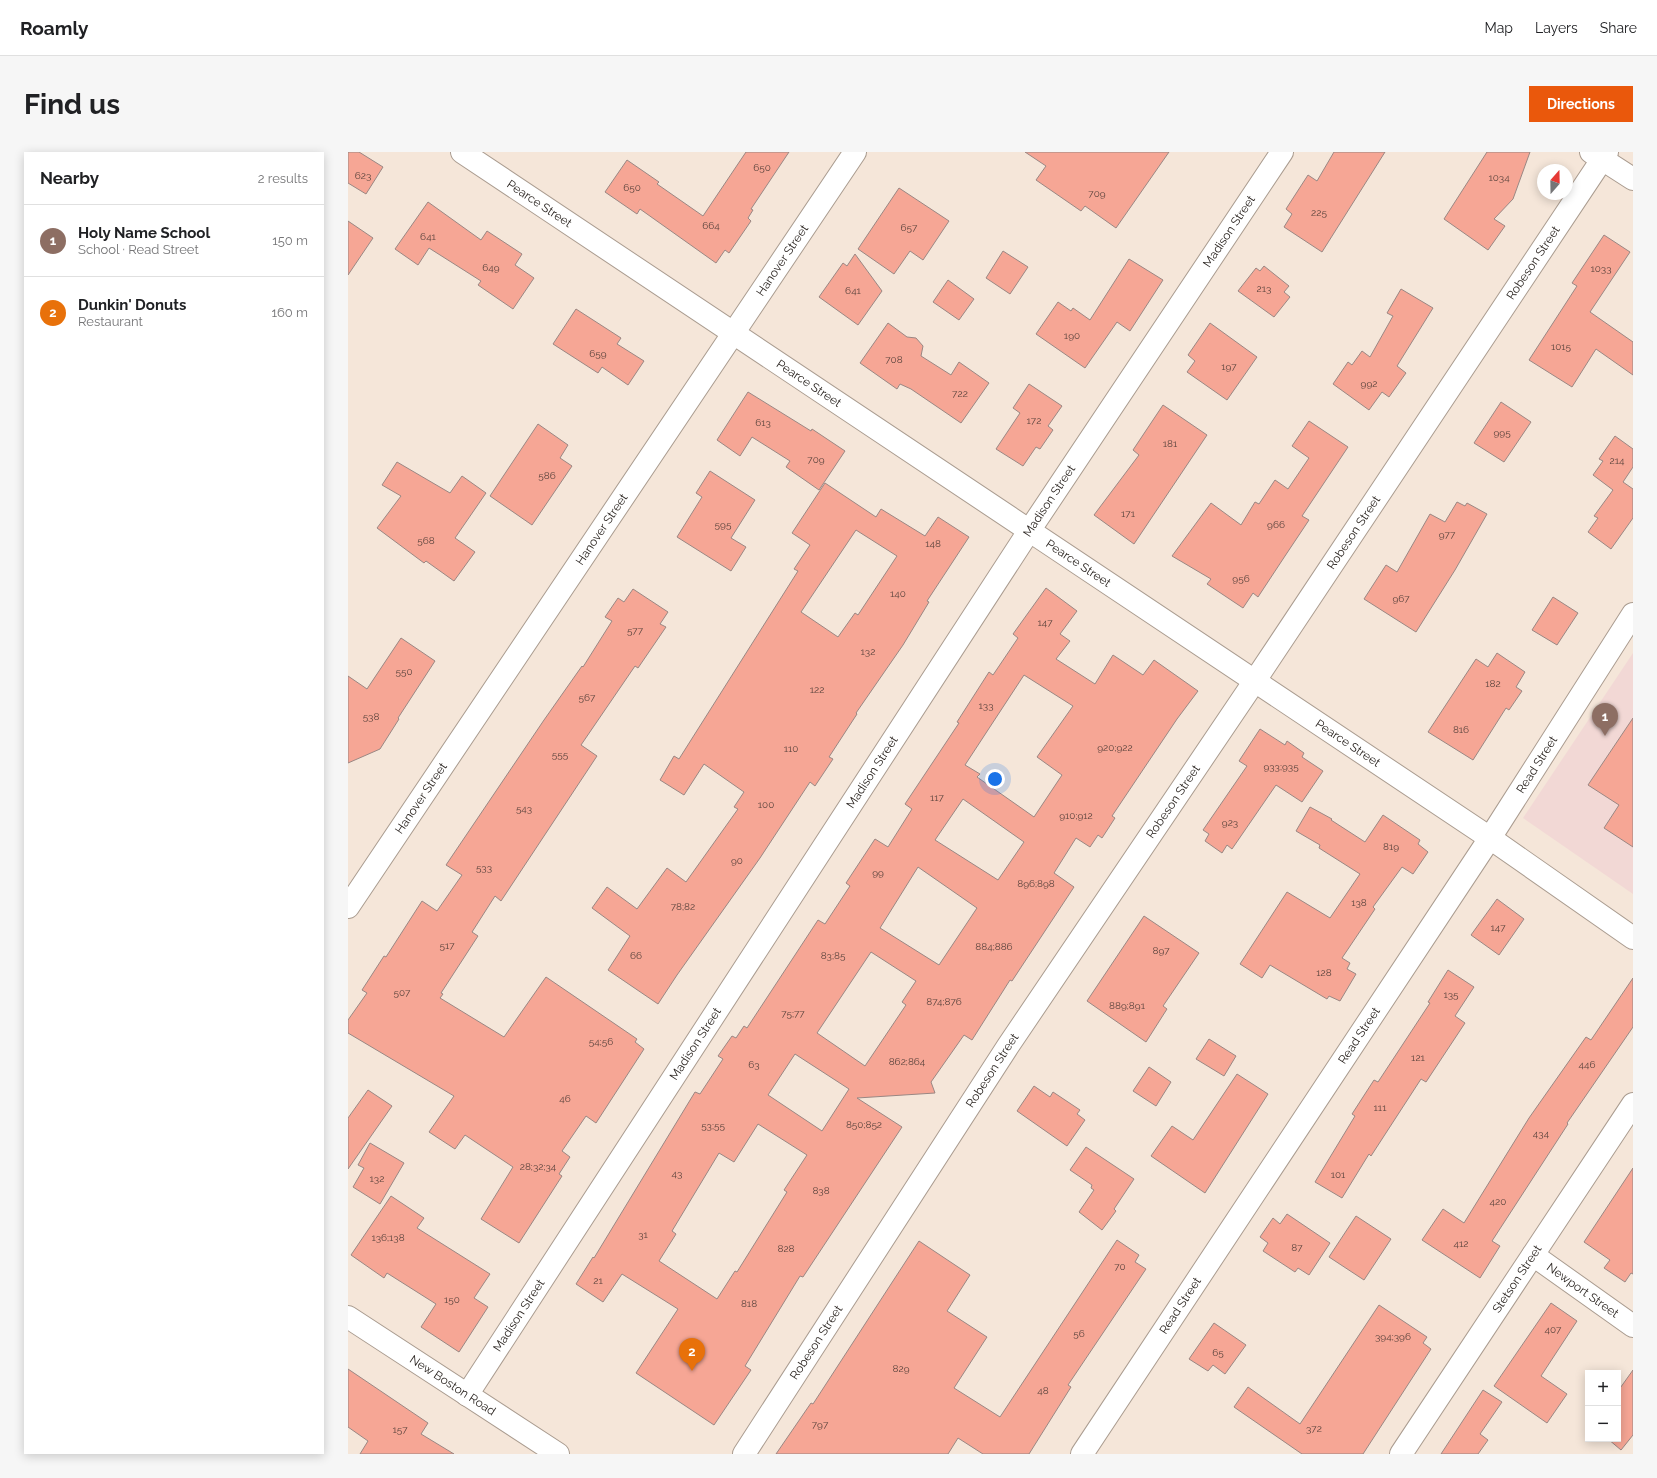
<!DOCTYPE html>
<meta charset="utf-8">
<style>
:root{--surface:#fff;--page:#f6f6f6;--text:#202124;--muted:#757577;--line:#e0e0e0;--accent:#ea580c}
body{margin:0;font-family:Raleway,sans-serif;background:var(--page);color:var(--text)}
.controls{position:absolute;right:12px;bottom:12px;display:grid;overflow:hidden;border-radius:0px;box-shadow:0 2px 10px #0003}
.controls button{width:36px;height:36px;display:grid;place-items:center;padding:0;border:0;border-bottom:1px solid var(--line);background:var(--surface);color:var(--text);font:20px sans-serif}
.compass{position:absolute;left:1189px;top:12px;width:36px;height:36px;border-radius:50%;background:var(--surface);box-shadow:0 2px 10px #0003;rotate:20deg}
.you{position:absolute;left:647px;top:627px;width:14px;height:14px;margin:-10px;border:3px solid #fff;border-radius:50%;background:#1a73e8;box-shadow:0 0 0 6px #1a73e833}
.badge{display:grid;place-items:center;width:26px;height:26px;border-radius:50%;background:var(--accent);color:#fff;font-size:13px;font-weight:700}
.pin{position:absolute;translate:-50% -33px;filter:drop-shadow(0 1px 2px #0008)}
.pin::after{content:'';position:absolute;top:21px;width:14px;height:12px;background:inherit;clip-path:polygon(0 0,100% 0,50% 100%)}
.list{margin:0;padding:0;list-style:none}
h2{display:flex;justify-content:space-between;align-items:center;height:52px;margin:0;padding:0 16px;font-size:17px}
h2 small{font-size:13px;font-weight:400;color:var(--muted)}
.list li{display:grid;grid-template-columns:26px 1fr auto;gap:12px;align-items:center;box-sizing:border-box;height:72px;padding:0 16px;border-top:1px solid var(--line)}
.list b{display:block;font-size:15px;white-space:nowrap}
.list p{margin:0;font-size:13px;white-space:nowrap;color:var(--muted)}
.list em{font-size:13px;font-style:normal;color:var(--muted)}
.map{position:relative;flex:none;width:1285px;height:1302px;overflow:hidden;border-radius:0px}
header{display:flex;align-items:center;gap:24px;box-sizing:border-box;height:56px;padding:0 20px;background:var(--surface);border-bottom:1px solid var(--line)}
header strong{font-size:19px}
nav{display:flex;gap:22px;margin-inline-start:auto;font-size:14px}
.intro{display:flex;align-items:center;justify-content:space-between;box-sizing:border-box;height:96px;padding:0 24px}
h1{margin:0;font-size:28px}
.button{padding:10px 18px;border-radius:0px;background:var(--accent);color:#fff;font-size:14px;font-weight:700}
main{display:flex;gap:24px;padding:0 24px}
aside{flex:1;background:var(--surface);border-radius:0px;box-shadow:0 2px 10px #0003}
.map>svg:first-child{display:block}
.education{fill:#f2d8d5}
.building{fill:#f6a695;stroke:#9a8783;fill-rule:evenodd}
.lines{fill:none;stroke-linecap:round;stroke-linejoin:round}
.minor-casing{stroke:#aa9c90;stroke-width:24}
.tertiary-casing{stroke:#aa9c90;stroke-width:24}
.secondary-casing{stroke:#aa9c90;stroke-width:24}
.primary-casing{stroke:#aa9c90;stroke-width:24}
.minor{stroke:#fff;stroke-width:22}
.tertiary{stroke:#fff;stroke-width:22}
.secondary{stroke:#fff;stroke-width:22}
.primary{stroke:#fff;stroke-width:22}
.labels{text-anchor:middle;stroke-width:4;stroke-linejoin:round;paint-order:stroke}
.number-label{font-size:10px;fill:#5e463f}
.street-label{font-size:12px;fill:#2c2622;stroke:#f5e6d9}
</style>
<header>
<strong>Roamly</strong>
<nav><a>Map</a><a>Layers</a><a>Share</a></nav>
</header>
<div class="intro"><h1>Find us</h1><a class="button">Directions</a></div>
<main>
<aside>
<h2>Nearby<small>2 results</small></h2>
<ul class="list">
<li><span class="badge" style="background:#8d6e63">1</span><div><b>Holy Name School</b><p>School · Read Street</p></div><em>150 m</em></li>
<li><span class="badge" style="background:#e8710a">2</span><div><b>Dunkin' Donuts</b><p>Restaurant</p></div><em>160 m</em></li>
</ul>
</aside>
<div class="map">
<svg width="1285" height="1302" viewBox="0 0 1285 1302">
<rect width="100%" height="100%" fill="#f5e6d9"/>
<!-- education -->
<path class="education" d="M1285,501V742L1175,666Z"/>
<!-- building -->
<path class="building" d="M0,0H11L35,15L18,42L0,31Z
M398,0H441L403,57L405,58L400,66L403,69L381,101L377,98L368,111L292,57L289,62L257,40L279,8L311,30L309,32L355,64Z
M677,0H821L768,76L737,54L733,59L688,28L698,14Z
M986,0H1037L974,100L936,75L944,62L938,57L960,23L969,29Z
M1139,0H1182L1165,47L1146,67L1157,74L1140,98L1096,67Z
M551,36L601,69L575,108L562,99L546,122L510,97Z
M80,50L133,88L139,79L174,102L167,113L186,126L165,157L130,133L133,129L81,96L70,113L47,97Z
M0,69L25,86L0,123Z
M1256,83L1282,100L1242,160L1285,190V223L1248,197L1224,235L1181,208L1229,134L1224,131Z
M655,99L680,115L662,142L638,126Z
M507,102L534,139L510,173L471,145L495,111L499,114Z
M781,107L815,128L782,179L769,170L737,216L688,182L710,150L723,159L725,156L742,168Z
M916,114L941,134L936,140L942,145L926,165L890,139L908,116L912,119Z
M600,128L626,147L611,168L585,150Z
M1053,137L1085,156L1049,214L1058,221L1041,245L1034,240L1021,258L985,232L1000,210L1004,213L1014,199L1022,205L1045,164L1039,161Z
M228,157L273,186L269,192L296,209L280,233L254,215L250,221L205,192Z
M540,171L559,185L568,186L575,194L573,204L603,223L611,210L641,231L613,271L563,237L552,232L549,237L512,211Z
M862,171L909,205L879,248L839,220L847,209L840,203Z
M681,232L714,254L700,274L705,278L692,297L688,295L675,314L648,297L672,261L665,256Z
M400,240L463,279L464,277L497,299L471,338L438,315L442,309L404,285L392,304L369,288Z
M1153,250L1183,270L1156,310L1126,291Z
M815,253L859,283L786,392L746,363L791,303L785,298Z
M961,269L1000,295L954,364L961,368L937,404L910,445L905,441L895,456L859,432L863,427L824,404L863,351L893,373L907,350L911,352L927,328L940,337L961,306L944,294Z
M190,272L220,293L212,306L224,314L184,373L142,344Z
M1267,284L1285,297V315L1275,330L1285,337V366L1263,397L1240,380L1250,366L1246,364L1265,338L1245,323L1255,309L1251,307Z
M49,310L102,341L114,324L138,341L107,386L127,400L106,429L78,409L76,411L29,376L53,344L34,333Z
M362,319L407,348L383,386L398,395L383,419L329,385L354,345L348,341Z
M477,331L528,365L533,357L577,384L590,365L621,385L579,449L581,450L555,493L508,561L509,562L481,605L485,607L467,634L462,630L412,706L329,823L310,852L260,818L282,784L244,756L259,735L289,757L319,716L338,730L390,657L386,655L396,640L356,612L336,643L312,628L326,604L331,607L450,419L446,417L462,393L444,381ZM508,378L549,404L510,463L507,461L490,485L453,460Z
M1109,350L1117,354L1119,351L1139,362L1107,418L1068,480L1016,447L1038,413L1049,420L1082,362L1097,370Z
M698,436L729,459L712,482L722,489L708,507L747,532L765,503L795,523L806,508L850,539L829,567L764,664L767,666L754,686L750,683L742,695L728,686L706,721L726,735L664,829L662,828L624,888L616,883L583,930L587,941L509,946L554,975L455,1125L452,1124L397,1214L403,1218L366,1273L288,1221L330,1157L274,1122L255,1150L228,1132L245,1105L246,1106L347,940L352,942L375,907L370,904L384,884L388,886L396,874L399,876L470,768L477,772L502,734L498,731L527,687L540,695L564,657L557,652L611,571L609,570L641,520L645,523L670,486L665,482ZM676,523L725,554L689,605L714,623L686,665L629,625L632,622L617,613ZM615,647L676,690L650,728L587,688ZM570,715L629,756L591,813L532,776ZM523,800L568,829L554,850L558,853L517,914L469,881ZM447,902L501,937L474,979L420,943ZM410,972L459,1003L436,1038L439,1040L389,1120L387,1119L369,1147L311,1109L328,1082L324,1079L371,1001L386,1010Z
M285,437L320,460L312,472L318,475L290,516L287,514L233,593L249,604L153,749L147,744L124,780L130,784L93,841L95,842L92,846L156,885L198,825L289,887L287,890L296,897L248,971L238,964L214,999L222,1005L211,1022L214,1024L171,1091L133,1067L165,1015L117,983L107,997L81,980L106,944L0,881V868L19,841L14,838L36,804L38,805L74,749L89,759L114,723L98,713L196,568L234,514L235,515L264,469L257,465L270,446L276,450Z
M1205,445L1230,461L1209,493L1184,478Z
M53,486L87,509L50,566L51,567L32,597L0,611V524L19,537Z
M1149,501L1177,520L1168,535L1174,539L1161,558L1158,556L1125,608L1080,580L1128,507L1140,515Z
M1285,566V695L1256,676L1271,653L1240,633Z
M912,577L937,593L939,589L956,601L954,605L975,619L954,650L928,633L884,697L879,693L874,701L857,689L861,682L855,678L899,614L891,609Z
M962,655L984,667L983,668L1017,690L1035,663L1072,688L1070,692L1080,700L1065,722L1054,715L1025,755L1027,757L994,806L1002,811L999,817L1008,822L992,849L981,844L979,847L922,813L914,826L892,812L939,740L982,766L1012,722L971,696L972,693L948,679Z
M1149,747L1176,767L1151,803L1123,783Z
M796,764L851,801L815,854L819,857L798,890L739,849Z
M1100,818L1126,835L1107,864L1117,871L1078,930L1073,927L1023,1004L1021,1002L994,1046L967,1030L1007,964L1004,962L1026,928L1030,930L1082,851L1080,850Z
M1285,826V875L1219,971L1220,972L1144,1089L1152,1094L1132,1126L1074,1088L1095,1057L1116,1071L1181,966L1238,885L1243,888Z
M861,887L888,904L876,924L848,907Z
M801,915L823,930L808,954L785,939Z
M889,922L920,942L857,1041L803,1004L824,974L845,988Z
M686,934L702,945L705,940L732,958L729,962L737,968L719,994L669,959Z
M20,938L44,954L0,1017V966Z
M22,991L56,1011L32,1052L5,1035L16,1016L10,1013Z
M738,995L786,1027L766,1057L768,1059L754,1078L731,1060L746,1038L743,1036L744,1033L722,1018Z
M1285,1016V1122L1283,1121L1277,1130L1256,1116L1262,1108L1236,1090Z
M43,1044L76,1066L69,1076L142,1122L126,1146L140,1155L111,1200L73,1175L88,1152L39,1121L36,1126L3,1103Z
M939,1062L982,1091L961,1123L950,1116L947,1120L915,1099L920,1091L912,1085L925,1066L932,1072Z
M1008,1064L1043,1087L1016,1128L981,1105Z
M769,1088L791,1103L787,1110L798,1117L720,1233L723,1235L681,1302H635L610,1286L600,1302H428L463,1251L465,1252L571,1089L622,1123L599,1159L639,1185L606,1236L652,1265Z
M1203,1151L1229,1169L1193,1224L1219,1242L1199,1271L1146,1234Z
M1031,1153L1079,1185L1075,1191L1083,1197L1015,1302H954L886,1255L900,1235L952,1272Z
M866,1171L898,1193L877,1222L865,1213L860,1219L841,1207Z
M0,1217L80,1271L73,1282L106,1302H12L20,1289L0,1275Z
M1285,1218V1283L1273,1298L1260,1287H1270V1239Z
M1135,1238L1154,1250L1132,1282L1140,1288L1130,1302H1093Z"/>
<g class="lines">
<defs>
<g id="minor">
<path id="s1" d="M114,0L1142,686L1285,786"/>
<path id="s2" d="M0,755L507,0"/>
<path id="s3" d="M1185,1103L1285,1174"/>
<path id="s4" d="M119,1243L681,379L934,0"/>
<path id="s5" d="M734,1302L1142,686L1285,462"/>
<path id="s6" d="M1053,1302L1285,952"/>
</g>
<g id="tertiary">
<path id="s7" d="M0,1165L210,1302"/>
</g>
<g id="secondary">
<path id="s8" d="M396,1302L660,894L906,530L1259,0"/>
</g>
<path id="primary" d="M1243,0L1285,27"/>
</defs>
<!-- minor casing -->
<use href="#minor" class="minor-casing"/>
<!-- tertiary casing -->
<use href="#tertiary" class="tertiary-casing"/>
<!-- secondary casing -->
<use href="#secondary" class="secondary-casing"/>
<!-- primary casing -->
<use href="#primary" class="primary-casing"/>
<!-- minor -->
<use href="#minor" class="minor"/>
<!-- tertiary -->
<use href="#tertiary" class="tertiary"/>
<!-- secondary -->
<use href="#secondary" class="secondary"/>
<!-- primary -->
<use href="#primary" class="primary"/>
</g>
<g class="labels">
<!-- number labels -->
<g class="number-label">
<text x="414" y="19">650</text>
<text x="15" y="27">623</text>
<text x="1151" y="29">1034</text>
<text x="284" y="39">650</text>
<text x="749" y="45">709</text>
<text x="971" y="64">225</text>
<text x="363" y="77">664</text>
<text x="561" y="79">657</text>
<text x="80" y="88">641</text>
<text x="143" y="119">649</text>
<text x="1253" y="120">1033</text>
<text x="916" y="140">213</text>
<text x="505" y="142">641</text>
<text x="724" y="187">190</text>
<text x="1213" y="198">1015</text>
<text x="250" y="205">659</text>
<text x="546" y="211">708</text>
<text x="881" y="218">197</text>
<text x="1021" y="235">992</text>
<text x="612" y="245">722</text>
<text x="686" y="272">172</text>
<text x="415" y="274">613</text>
<text x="1154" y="284">995</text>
<text x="822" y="295">181</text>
<text x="468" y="311">709</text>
<text x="1269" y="312">214</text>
<text x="199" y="327">586</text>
<text x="780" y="365">171</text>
<text x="375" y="376">595</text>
<text x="928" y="376">966</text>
<text x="1099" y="386">977</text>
<text x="78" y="392">568</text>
<text x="585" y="395">148</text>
<text x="893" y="430">956</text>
<text x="550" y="445">140</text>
<text x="1053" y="450">967</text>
<text x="697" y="474">147</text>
<text x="287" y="482">577</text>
<text x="520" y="503">132</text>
<text x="56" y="523">550</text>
<text x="1145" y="535">182</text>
<text x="469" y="541">122</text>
<text x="239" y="549">567</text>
<text x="638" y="557">133</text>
<text x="23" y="568">538</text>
<text x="1113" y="581">816</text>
<text x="767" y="599">920;922</text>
<text x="443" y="600">110</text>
<text x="212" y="606">555</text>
<text x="933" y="618">933;935</text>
<text x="589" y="649">117</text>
<text x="418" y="656">100</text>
<text x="176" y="660">543</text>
<text x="728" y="667">910;912</text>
<text x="882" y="674">923</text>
<text x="1043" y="698">819</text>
<text x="389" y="712">90</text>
<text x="136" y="719">533</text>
<text x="530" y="724">99</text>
<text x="688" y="735">896;898</text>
<text x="1011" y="754">138</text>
<text x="335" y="758">78;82</text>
<text x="1150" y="779">147</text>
<text x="99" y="797">517</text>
<text x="646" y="798">884;886</text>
<text x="813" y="802">897</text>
<text x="288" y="807">66</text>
<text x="485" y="807">83;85</text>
<text x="976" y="824">128</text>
<text x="54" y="844">507</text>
<text x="1103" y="846">135</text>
<text x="596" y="853">874;876</text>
<text x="779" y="857">889;891</text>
<text x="445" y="865">75;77</text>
<text x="253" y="893">54;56</text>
<text x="1070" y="909">121</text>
<text x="559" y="913">862;864</text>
<text x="406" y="916">63</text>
<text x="1239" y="916">446</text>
<text x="217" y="950">46</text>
<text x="1032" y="959">111</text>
<text x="516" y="976">850;852</text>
<text x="365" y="977">53;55</text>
<text x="1193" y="985">434</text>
<text x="190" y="1018">28;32;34</text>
<text x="329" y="1025">43</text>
<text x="990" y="1026">101</text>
<text x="29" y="1030">132</text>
<text x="473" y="1042">838</text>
<text x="1150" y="1053">420</text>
<text x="295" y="1086">31</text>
<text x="40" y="1089">136;138</text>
<text x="1113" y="1095">412</text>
<text x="949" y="1099">87</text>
<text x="438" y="1100">828</text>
<text x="772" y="1118">70</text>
<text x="250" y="1132">21</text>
<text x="104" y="1151">150</text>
<text x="401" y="1155">818</text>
<text x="1205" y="1181">407</text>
<text x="731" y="1185">56</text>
<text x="1045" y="1188">394;396</text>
<text x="870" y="1204">65</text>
<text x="553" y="1220">829</text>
<text x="695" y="1242">48</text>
<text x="472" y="1276">797</text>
<text x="966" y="1280">372</text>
<text x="52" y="1281">157</text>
</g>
<!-- street labels -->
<g class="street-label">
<text dy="4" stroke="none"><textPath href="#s1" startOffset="93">Pearce Street</textPath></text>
<text dy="4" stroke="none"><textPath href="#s4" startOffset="1391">Madison Street</textPath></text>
<text dy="4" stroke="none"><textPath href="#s2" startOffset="779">Hanover Street</textPath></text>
<text dy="4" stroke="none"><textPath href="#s8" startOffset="1429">Robeson Street</textPath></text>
<text dy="4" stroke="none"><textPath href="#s1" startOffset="417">Pearce Street</textPath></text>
<text dy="4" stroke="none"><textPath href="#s4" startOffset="1067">Madison Street</textPath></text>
<text dy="4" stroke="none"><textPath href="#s2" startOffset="455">Hanover Street</textPath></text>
<text dy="4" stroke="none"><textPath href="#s8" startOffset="1105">Robeson Street</textPath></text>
<text dy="4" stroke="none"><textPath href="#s1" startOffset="741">Pearce Street</textPath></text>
<text dy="4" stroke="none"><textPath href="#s1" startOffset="1065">Pearce Street</textPath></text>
<text dy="4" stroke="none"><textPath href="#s5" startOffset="826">Read Street</textPath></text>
<text dy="4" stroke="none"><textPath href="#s4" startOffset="743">Madison Street</textPath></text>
<text dy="4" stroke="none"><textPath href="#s2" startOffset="131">Hanover Street</textPath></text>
<text dy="4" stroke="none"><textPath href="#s8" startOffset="781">Robeson Street</textPath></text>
<text dy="4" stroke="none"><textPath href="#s5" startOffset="502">Read Street</textPath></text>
<text dy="4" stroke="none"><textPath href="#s4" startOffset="419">Madison Street</textPath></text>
<text dy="4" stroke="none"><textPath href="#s8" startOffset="457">Robeson Street</textPath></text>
<text dy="4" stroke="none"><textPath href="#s6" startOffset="210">Stetson Street</textPath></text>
<text dy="4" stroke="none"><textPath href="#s3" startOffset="61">Newport Street</textPath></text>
<text dy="4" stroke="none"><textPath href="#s5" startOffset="178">Read Street</textPath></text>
<text dy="4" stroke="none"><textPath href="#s4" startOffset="95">Madison Street</textPath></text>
<text dy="4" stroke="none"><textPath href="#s8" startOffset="133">Robeson Street</textPath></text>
<text dy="4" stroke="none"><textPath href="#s7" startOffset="125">New Boston Road</textPath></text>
</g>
</g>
</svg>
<div class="controls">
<button>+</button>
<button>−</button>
</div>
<svg class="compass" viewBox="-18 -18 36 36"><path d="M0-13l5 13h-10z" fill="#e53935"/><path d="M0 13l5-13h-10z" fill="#757577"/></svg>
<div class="you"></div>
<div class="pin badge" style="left:1257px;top:584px;background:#8d6e63">1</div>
<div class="pin badge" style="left:344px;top:1219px;background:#e8710a">2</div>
</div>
</main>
